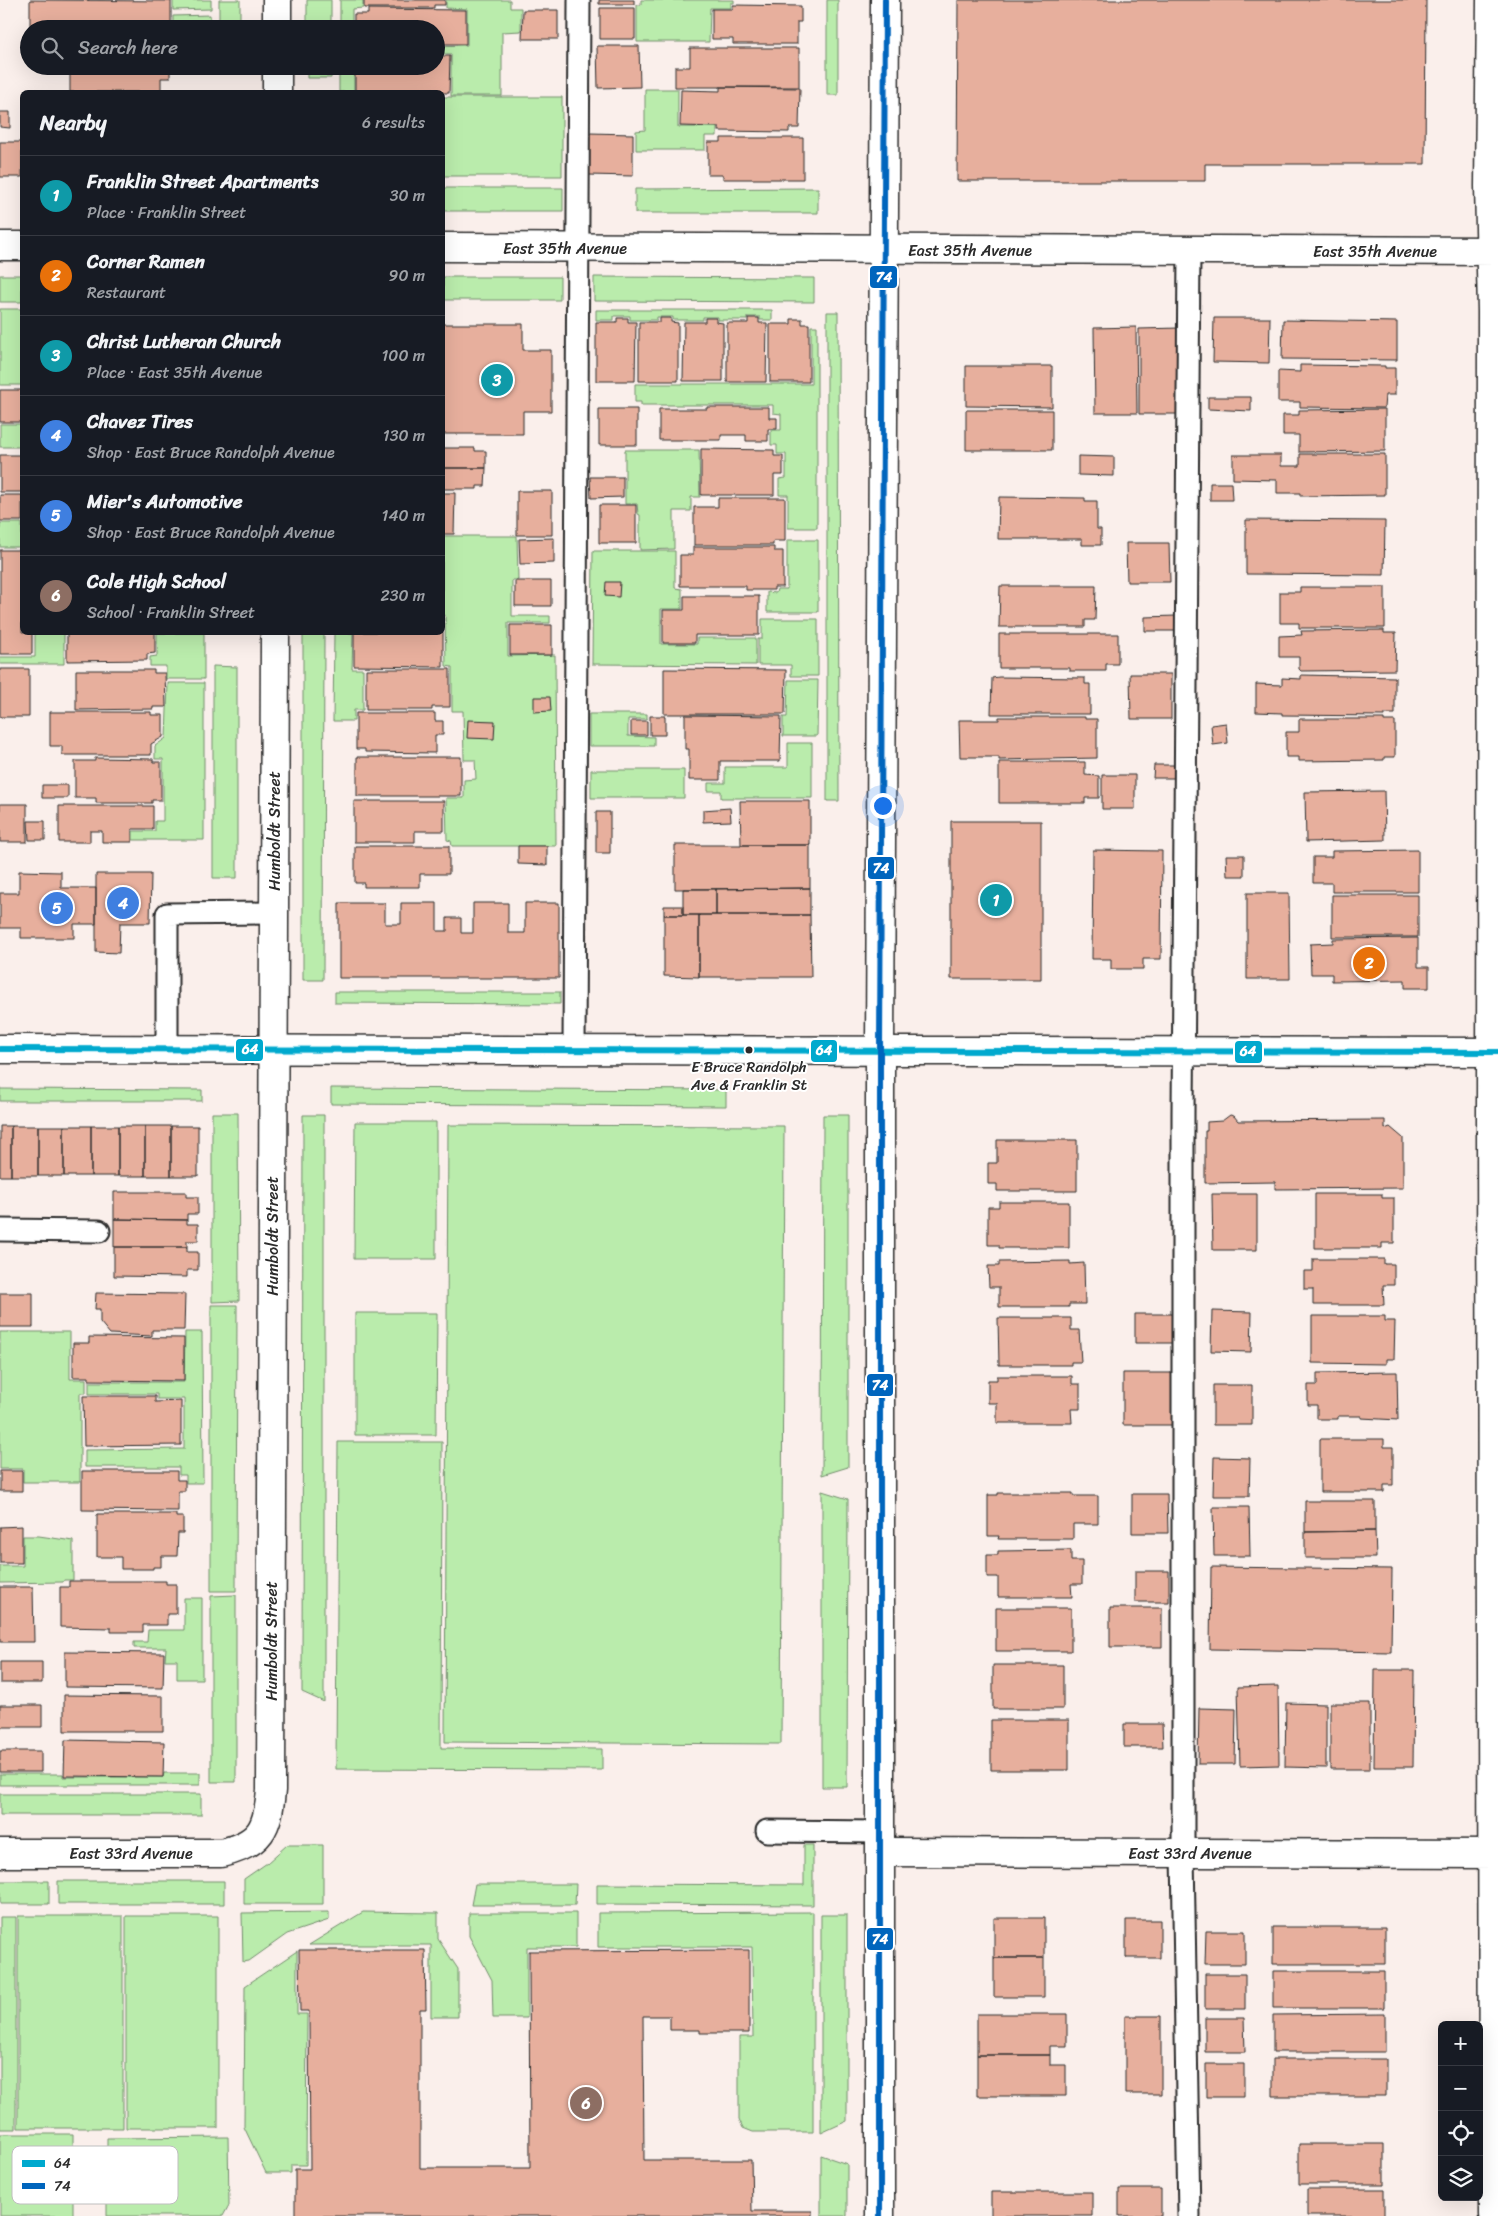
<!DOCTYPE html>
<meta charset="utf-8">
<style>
:root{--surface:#171b24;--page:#242831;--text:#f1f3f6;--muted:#9ea1a6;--line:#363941;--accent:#d1495b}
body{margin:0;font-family:Sriracha,sans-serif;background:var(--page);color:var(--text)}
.controls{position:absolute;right:15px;bottom:15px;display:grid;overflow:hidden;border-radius:8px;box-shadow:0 5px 20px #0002}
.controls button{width:45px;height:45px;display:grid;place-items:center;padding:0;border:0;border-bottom:1px solid var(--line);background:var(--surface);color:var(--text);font:25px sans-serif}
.you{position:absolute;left:882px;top:805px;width:18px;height:18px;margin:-12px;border:4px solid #fff;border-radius:50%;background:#1a73e8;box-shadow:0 0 0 8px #1a73e833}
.badge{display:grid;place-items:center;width:32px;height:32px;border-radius:50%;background:var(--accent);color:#fff;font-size:16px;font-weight:700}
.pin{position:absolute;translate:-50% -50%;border:2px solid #fff;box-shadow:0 1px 5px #0006}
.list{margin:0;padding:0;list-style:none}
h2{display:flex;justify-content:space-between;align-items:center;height:65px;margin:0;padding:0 20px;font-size:21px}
h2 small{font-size:16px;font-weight:400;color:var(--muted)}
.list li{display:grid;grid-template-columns:32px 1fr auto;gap:15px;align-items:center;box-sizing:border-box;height:80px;padding:0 20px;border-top:1px solid var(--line)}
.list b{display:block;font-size:19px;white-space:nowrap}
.list p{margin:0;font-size:16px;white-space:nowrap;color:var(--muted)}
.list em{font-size:16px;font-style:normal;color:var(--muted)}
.icon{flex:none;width:28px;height:28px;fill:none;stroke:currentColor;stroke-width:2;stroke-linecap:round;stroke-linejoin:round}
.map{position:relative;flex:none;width:1498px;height:2216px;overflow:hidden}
.search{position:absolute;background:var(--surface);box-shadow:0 5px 20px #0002;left:20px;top:20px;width:425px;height:55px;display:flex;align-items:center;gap:12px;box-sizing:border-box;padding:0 18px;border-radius:28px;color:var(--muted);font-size:19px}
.panel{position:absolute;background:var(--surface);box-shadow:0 5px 20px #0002;left:20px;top:90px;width:425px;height:545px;border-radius:8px}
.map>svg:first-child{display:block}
.green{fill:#baecac;stroke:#728c6c}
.building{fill:#e7af9d;stroke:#2b2b2b}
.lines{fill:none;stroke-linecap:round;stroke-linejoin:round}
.lane-casing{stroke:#2b2b2b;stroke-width:25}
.street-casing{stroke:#2b2b2b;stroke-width:31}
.secondary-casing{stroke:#2b2b2b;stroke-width:31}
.lane{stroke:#fff;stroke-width:21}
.street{stroke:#fff;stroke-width:28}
.secondary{stroke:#fff;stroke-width:28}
.bus-1-casing{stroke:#fff;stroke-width:10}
.bus-2-casing{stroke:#fff;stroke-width:10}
.bus-1{stroke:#00a9ce;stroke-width:6}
.bus-2{stroke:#0065bd;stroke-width:6}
.bus-dot{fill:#2b2b2b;stroke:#fff;stroke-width:2}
.labels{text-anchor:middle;stroke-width:4;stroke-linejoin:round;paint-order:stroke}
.bus-label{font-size:15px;fill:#2b2b2b;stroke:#fff}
.street-label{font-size:16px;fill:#2b2b2b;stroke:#fff}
.key{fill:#fff;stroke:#bfbfbf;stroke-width:1}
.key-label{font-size:14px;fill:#2b2b2b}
.line-badge{stroke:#fff;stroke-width:2}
.badge-label{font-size:14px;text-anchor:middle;font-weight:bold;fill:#fff}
</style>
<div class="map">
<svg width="1498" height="2216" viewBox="0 0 1498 2216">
<rect width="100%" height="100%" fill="#faefeb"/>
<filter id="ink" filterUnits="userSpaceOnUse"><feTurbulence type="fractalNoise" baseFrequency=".02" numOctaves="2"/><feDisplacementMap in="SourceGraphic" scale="10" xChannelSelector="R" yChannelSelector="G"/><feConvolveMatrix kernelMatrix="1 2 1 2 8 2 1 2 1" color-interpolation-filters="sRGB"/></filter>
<g filter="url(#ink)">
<!-- green -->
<path class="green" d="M173,0H211V9L173,10Z
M219,0H240V29H219Z
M307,0H331V29H307Z
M340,0H363V8L352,9V29H340Z
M446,0H510V8H521V31L502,32V96H451V54H436V46L467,45V9L446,8Z
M641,0H734V3H731V8H710L709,42H637V5H641Z
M827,0H838V95H827Z
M210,15V29H164V26H173V16Z
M307,66H331V78H307Z
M339,66H363V71H354V92H339Z
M645,89H678V127H717V136H705V150H636V131L645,130Z
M443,97H562V176H443Z
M443,188H563V211H443Z
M818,188V213H635V189Z
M0,275H22V302H0Z
M443,277H560V300H443Z
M594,277L814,278V302L594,301Z
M0,309H22V385H0Z
M596,310H772V320H760V317H747V320H718V317H703V320H673V317H657V320H630V316H614V320H596Z
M827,312H838L839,801H827Z
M811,326H817V528H788V495H779V479L786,478V454H777V445H771V430H781V414L773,413V405H641V402H635V384H811Z
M0,424H22V447H0Z
M625,450H699L700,497H691V511H674V549L640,550V515L638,514L637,504H625Z
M0,523H22V547H0Z
M442,536H517L518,580H512V616H550V623H508V656L555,655L556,846H452L451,841L447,840L446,798H464V780L476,779L475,760H464L463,711H452V667L446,666L445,615H442Z
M787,540H818V612H767V592L776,593L777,589H787Z
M593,551H675V588L682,589V609H661V644H697V638H756V665L592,664Z
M762,619H818V676H791V665H758V639H762Z
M35,633H64V664H0V657H35Z
M157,633H204V679H166V666H150V657L157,656Z
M303,633H324L323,980H303Z
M334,633H353L352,669H363V710H354V721H333Z
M213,666L237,667V878H213Z
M788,680H818L817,736H783V717H787Z
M168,683H204V840H133V831H155V821H163V759H155V746L166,738Z
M589,714H647V719H628V736L654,737V746H589Z
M788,743H812V798H721V791H708V783H725V767H788Z
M591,770H684V798H591Z
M335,992H560V1004L335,1003Z
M331,1088L726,1090V1106L331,1104Z
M0,1089L202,1090V1101H0Z
M212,1113H238L239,1301L212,1302Z
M303,1115H324V1702L302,1692Z
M823,1115H848V1467L822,1475Z
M355,1122H436V1259H354Z
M448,1125L784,1126L781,1744L445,1742Z
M211,1305H237L236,1591H211Z
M355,1313H437L436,1435H355Z
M0,1332H70V1379H86V1393H80V1482H23V1469H0Z
M185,1332H202L203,1483H186V1475H179V1467H85V1450L184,1449V1399H157V1394H89V1382H184Z
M338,1442H442L441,1748L602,1749V1770L336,1769Z
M822,1491L848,1499L847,1787H822Z
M23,1536H39L73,1541V1580H64L63,1582L0,1583V1566H23Z
M236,1595V1782H211V1596Z
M184,1598H202V1679H177V1660H165L166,1648H134V1642H147L148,1630H184Z
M164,1773H200V1785H0V1774H63V1777H163Z
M0,1794H201V1815H0Z
M287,1845H323V1904H244V1879L267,1863Z
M804,1845H813V1905L597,1904V1884L804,1885Z
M0,1881H49V1904H0Z
M58,1881H224V1904H58Z
M475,1884H576L575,1905H471Z
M329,1912V1920L287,1934L249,1961L243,1962L242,1913Z
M363,1912L438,1913V1939L458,1969V2017H431V1945H309Z
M813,1912V2132H753L743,2128L739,2119V2037H753L752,1947H598V1913Z
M469,1913H576V1947H527V2018H493L492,1980L469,1936Z
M821,1915H847V2121L821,2133Z
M18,1916H123V2128H18Z
M126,1916H218V2128H126Z
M0,1917H16V2129H0Z
M297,1951V2014H307L306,2165H291V2173H266L244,2127L245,1986Z
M0,2134H73V2216H0Z
M228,2137L229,2205L223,2216H107V2138Z
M821,2155L847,2164V2216H821Z"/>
<!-- building -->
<path class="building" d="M30,0L171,1V24H161V29H30Z
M364,0H445V5H434V8H364Z
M599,0H634V4H599Z
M958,0H1426L1425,164H1205V181H957Z
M733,5L801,6V22H797V44H733V39H712V9H733Z
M600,8H635V39H600Z
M368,9L466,10V44H436V29H354V14H368Z
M523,10H558V39H522Z
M597,46H639L640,87L598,88Z
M690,48H799V87H675V67H690Z
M436,56H450L449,93L355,92V72H365V66H436Z
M70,66H170V78H161V92H70Z
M720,87L800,88L799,128H789V132L719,131V127L680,126L681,90L720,91Z
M0,112H10V128L0,127Z
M589,133L633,134V176L589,175Z
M721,138H803V179H723V175H708V142H721Z
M0,142H22V177H0Z
M617,318H628V322H636L635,381H596V322H617Z
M660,318H671V322L678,323V381H639V322H660Z
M705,318H716V322L723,323V381H683L684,322H705Z
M748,318H759V323H767L766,382H727V323H748Z
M1214,318H1270L1269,363L1213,362Z
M791,319H802V324H809V382H770V324H791Z
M1283,320L1397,322V360L1282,359Z
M442,324H523V350H551V411H523V434H442Z
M1136,327L1137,413H1095L1094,328Z
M1180,328L1181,414H1139V329Z
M1300,365L1385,366V368H1395V395H1385L1384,408L1300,407V402H1278V371L1300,372Z
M966,366H1052V407L966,406Z
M0,390H22V422H0Z
M1208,397H1251V411L1208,409Z
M707,407H769V418H777V429H768V441H746V435H721V440H659V409H707Z
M599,409H637V445H599Z
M1385,409V451L1299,452V435H1283V415H1299V410Z
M966,410H1052V450H966Z
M442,448H475V451H486V468H442Z
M701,449L774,450V456H783V475H774V495H701Z
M1300,454H1385V495L1300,496V493H1277V480L1233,479V455H1281V466H1300Z
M0,455H22V492H0Z
M1078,456L1114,457V476L1078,475Z
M442,468H486L485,486H477V489H442Z
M590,477H623V497L591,498Z
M1210,483H1231L1232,500H1210Z
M517,491H552V535H517Z
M442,493H455L454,534H442Z
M0,495H22V521H0Z
M999,497L1085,498V501H1097V529H1101V545H1082V539H998Z
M718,498H785V541H773V545H694V507H718Z
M599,505H636V543H599Z
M1246,520L1385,521L1384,575L1246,574Z
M554,538V563L520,564L519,539Z
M1126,543H1169L1170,582H1127Z
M693,547H774V551H783V587H774V590H746V586H680V555H693Z
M0,550H22V632H32V654H0Z
M515,581H551V606H515Z
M606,582H620L619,597L605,596Z
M1000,586H1096L1095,620H1085V627H999Z
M1300,587H1385V628H1299V623H1280V592H1300Z
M684,596H759V635H695V643H663V610H684Z
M1176,616V631H1145V617Z
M443,625V667L354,666V632H442Z
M510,625H552V655H510Z
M1384,630V633H1396L1395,670L1301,671L1299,669V657H1279V636L1302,635L1301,631Z
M67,632H155V653L147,654V660L67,661Z
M999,634H1118V664H1106V671H1070V668H999Z
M0,669H29V717H0Z
M366,669H450V707H432V710H366Z
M664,669L786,670L785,714H664Z
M76,670H154V673H165L166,707H153V709L76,710Z
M1130,674H1171V719H1131Z
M1301,675L1395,677V714H1384V716L1282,715V713L1256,712V684L1282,685V678L1301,679Z
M999,677L1085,678V684H1090V714H991L992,678Z
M534,697H550L551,711L534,712Z
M50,712H151V715H163V737L151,744V755H62V746H50Z
M356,713H435V721H443V735H435V753L365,752V749H356Z
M685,715L781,716L780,761H720V780H689V749H685Z
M650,716H665V735H650Z
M999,717H1085V719H1097V758L999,760V757H960L959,720H999Z
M1299,719H1384V721H1395V757H1384V760L1299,761V757H1286V732H1299Z
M468,720L495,721L494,739L467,738Z
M631,721H647V735H631Z
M1226,723L1228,743L1213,745L1211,725Z
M357,757H461V796H357Z
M95,758L153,759V762H161V800H152V803H96V798H75V761H95Z
M999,762H1085V775L1099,776V798H1085V803H999Z
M1154,765H1175V778H1153Z
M1102,775H1135V809H1102Z
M42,785H68V798H42Z
M1384,791L1385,840L1306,842L1305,792Z
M354,801H444V831H415V842H354Z
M740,801H810V845H741Z
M0,804H27V842H0Z
M59,806H153V829H132V842H102V831H90V842H59Z
M730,808L731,821L703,822V810Z
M596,812H610V853H596Z
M28,821H45V840H29Z
M951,821H1041V979H951Z
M675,845H810V888L675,889Z
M355,846H449V874H420V887H364V883H355Z
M518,846H547V865L518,864Z
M1093,850L1162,851L1161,959H1143V969H1111V959H1092Z
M1418,850V892H1332V883H1313V857H1332V851Z
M1226,855H1244V876H1227Z
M19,871L61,872V888H96V924H74V938H21V928H0V893H19Z
M96,874H151L150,923H120L119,953L96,952Z
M810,888V915H716V889Z
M683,889H716V915H683Z
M1247,893H1289L1290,979H1247Z
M1332,895H1418V937H1332Z
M339,903H385V924H401V903H437V931H447V918H461V933H473V903H508V933H525V903H559V978H339Z
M664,906H683V915H664Z
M664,915H699V977L664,976Z
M699,915H810L811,977H699Z
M1418,938V967H1429V988H1405V980L1332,981V974H1311L1310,944L1333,943V939Z
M1230,1115L1234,1116L1238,1121L1385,1120V1129L1390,1127L1403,1138V1188L1275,1189V1182L1205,1183V1131H1207V1122L1222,1121Z
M0,1126H11V1176H0Z
M11,1126H38V1176H11Z
M38,1126H64V1176H38Z
M64,1126H91V1176H64Z
M91,1126H118V1176H91Z
M118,1126H145V1176H118Z
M145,1126H171V1176H145Z
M171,1126H198V1176H171Z
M997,1140H1077V1191H997V1184H988V1163H997Z
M114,1192H186V1197H198V1214H187V1220L114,1219Z
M1212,1194H1257V1250H1213Z
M1315,1194H1382V1198H1394V1243H1382V1248H1315Z
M999,1202H1069V1248H999V1245H988V1207H999Z
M114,1219L187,1220V1224H198V1241H187V1247H114Z
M114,1247H187V1252H198V1270H187V1277L114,1276Z
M1313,1259H1384V1264H1394V1285H1383L1384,1305H1313V1289H1304V1271H1313Z
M1070,1261V1264L1084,1263L1085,1304H1069V1307H999V1287H989L988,1266H999V1262Z
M0,1293H33V1327H0Z
M96,1293L185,1294L184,1330H152V1336L110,1334L100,1322V1309H95Z
M1212,1311L1252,1312L1251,1352L1211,1351Z
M1135,1314H1172V1343H1135Z
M1312,1316H1385V1321H1395L1394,1359H1386V1364L1312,1363Z
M998,1318H1071V1330H1079L1081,1362H1071V1365H999Z
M89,1337L184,1338V1381L89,1380V1377H73V1343H89Z
M1397,1372L1398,1420L1361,1418V1416H1338V1419H1317V1405H1308V1385H1317V1373Z
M1123,1373H1174V1425H1123Z
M997,1376H1072V1384H1080V1409H1071L1072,1423H997V1403H988V1380H997Z
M1213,1385H1252V1425H1213Z
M83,1396H155V1402L181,1401V1445L84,1446Z
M1320,1439H1384V1447H1393V1485H1384V1492H1320Z
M1214,1457L1250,1458L1249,1496H1213Z
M0,1471H22V1491H0Z
M82,1471H177V1480H185V1491H178V1511L82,1510Z
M998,1493H1073V1496H1098V1524H1073V1539H998L999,1536H988V1495H998Z
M1132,1494H1167L1168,1533H1132Z
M1305,1501H1375V1531L1305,1532Z
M1213,1507H1249L1250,1556H1214Z
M97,1514H176V1517H183V1533H178L177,1556H161V1567H153V1569H121V1557H97Z
M22,1526V1563H0V1527Z
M1375,1531L1376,1558H1305V1532Z
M1071,1550V1561H1082V1584H1071L1072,1597H998V1577H987V1555H998V1551Z
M1211,1567L1392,1569L1391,1652L1210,1649Z
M1135,1571H1169V1602H1135Z
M69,1581H166V1584H176V1614H167V1625H143V1632H111V1628L60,1627V1587H69Z
M0,1587H33L34,1642H0Z
M996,1608H1071V1651H996Z
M1110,1608H1162V1647H1110Z
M65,1652L164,1653L163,1688L65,1687Z
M0,1662H42V1683H0Z
M993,1665H1063V1709H993Z
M1375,1670H1414L1413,1767H1374Z
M1278,1686L1279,1765L1240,1766L1238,1687Z
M64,1695L163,1696V1731H64Z
M1286,1703L1326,1704V1768L1285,1767Z
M1330,1703H1370V1769H1330Z
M0,1705H42V1727H0Z
M1199,1708L1236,1709L1235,1764H1198Z
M991,1720H1069V1770H991Z
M1124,1724H1162L1163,1747H1124Z
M65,1740L164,1742L163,1777L64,1776Z
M0,1751H41V1772H0Z
M994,1918H1044V1958H994Z
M1126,1920H1160V1958H1126Z
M1273,1927H1385V1964H1273Z
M1206,1931H1245V1964H1205Z
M299,1950H425L426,2009H420V2168H530L529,1951L749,1950V2033H700V2030H670V2016H643L644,2160H751L752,2211H812V2216H275L295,2215V2169H310L309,2011H300Z
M994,1958H1044V1997H994Z
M1273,1971H1384V2008H1273Z
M1205,1974H1245V2009H1205Z
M977,2014H1067V2046H1050V2055H977Z
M1385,2014V2052H1273V2015Z
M1125,2016H1161V2094H1125Z
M1205,2018H1244L1245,2052H1205Z
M977,2055H1050V2065H1066V2096H977Z
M1273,2059H1386V2096H1273Z
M1206,2064H1244V2097H1206Z
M1299,2144H1384V2184H1299Z
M1119,2189H1161V2216H1119Z
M1307,2189H1384V2216H1307Z
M991,2192H1092V2216H991Z"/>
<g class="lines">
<defs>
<path id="lane" d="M167,1049V914L274,913
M574,1051L579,0
M0,1230L99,1231
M767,1831L881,1832
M1189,2216L1183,1853V1113L1189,250"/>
<path id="street" d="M277,0V29
M1491,0L1489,186L1492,311L1491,1113L1493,2216
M277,66V92
M0,246H22
M442,247L1498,251
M881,1852L1498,1854
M0,1853H221C261,1844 268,1828 271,1790L275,632"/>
<path id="secondary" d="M0,1049L1498,1052
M880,2216V1050L885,0"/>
</defs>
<!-- lane casing -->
<use href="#lane" class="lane-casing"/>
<!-- street casing -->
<use href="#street" class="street-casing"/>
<!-- secondary casing -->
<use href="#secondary" class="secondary-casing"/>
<!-- lane -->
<use href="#lane" class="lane"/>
<!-- street -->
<use href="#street" class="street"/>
<!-- secondary -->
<use href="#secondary" class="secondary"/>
<defs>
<path id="bus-1" d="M0,1049L1498,1052"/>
<path id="bus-2" d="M880,2216V1050L885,0"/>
</defs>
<!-- bus-1 casing -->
<use href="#bus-1" class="bus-1-casing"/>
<!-- bus-2 casing -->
<use href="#bus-2" class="bus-2-casing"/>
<!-- bus-1 -->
<use href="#bus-1" class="bus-1"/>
<!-- bus-2 -->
<use href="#bus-2" class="bus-2"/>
</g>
</g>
<!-- markers -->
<circle class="bus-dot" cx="749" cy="1050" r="4.5"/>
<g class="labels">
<!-- bus labels -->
<g class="bus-label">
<text x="749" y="1072">E Bruce Randolph<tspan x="749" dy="18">Ave &amp; Franklin St</tspan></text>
</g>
<!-- street labels -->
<g class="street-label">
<text x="565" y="254">East 35th Avenue</text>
<text x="970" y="256">East 35th Avenue</text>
<text x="1375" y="257">East 35th Avenue</text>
<text transform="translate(274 831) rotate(-90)" y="6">Humboldt Street</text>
<text transform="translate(272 1236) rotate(-90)" y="6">Humboldt Street</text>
<text transform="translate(271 1641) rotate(-90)" y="6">Humboldt Street</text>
<text x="131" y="1859">East 33rd Avenue</text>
<text x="1190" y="1859">East 33rd Avenue</text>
</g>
</g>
<!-- legend -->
<rect x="12" y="2146" width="166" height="58" rx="8" class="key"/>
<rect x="22" y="2160" width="23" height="7" fill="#00a9ce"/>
<rect x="22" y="2183" width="23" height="6" fill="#0065bd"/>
<g class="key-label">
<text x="54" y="2168">64</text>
<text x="54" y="2191">74</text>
</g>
<g class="line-badge">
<rect x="869" y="265" width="29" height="24" rx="5" fill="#0065bd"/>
<rect x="867" y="856" width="28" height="24" rx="5" fill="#0065bd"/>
<rect x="235" y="1038" width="29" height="24" rx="5" fill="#00a9ce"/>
<rect x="810" y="1039" width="28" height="24" rx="5" fill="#00a9ce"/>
<rect x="1234" y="1040" width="29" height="24" rx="5" fill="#00a9ce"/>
<rect x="866" y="1373" width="28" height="24" rx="5" fill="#0065bd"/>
<rect x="866" y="1927" width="28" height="24" rx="5" fill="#0065bd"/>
</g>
<g class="badge-label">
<text x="884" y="282">74</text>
<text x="881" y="873">74</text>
<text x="250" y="1054">64</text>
<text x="824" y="1055">64</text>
<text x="1248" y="1056">64</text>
<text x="880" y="1390">74</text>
<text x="880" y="1944">74</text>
</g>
</svg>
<div class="controls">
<button>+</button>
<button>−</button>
<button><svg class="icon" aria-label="locate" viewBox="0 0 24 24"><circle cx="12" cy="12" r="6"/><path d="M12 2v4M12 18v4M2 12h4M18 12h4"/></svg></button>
<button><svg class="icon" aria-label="layers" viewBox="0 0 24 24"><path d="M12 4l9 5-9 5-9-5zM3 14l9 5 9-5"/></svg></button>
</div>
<div class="you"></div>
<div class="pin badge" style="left:996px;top:900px;background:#0f9aa8">1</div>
<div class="pin badge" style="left:1369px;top:963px;background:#e8710a">2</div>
<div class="pin badge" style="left:497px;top:380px;background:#0f9aa8">3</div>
<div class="pin badge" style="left:123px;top:903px;background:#3f7fe0">4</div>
<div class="pin badge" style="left:57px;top:908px;background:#3f7fe0">5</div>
<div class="pin badge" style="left:586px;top:2103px;background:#8d6e63">6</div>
<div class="search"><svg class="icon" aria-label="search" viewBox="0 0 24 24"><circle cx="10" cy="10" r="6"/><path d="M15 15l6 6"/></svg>Search here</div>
<section class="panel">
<h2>Nearby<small>6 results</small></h2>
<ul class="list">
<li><span class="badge" style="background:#0f9aa8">1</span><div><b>Franklin Street Apartments</b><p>Place · Franklin Street</p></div><em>30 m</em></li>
<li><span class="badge" style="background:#e8710a">2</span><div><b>Corner Ramen</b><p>Restaurant</p></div><em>90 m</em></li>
<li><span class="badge" style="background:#0f9aa8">3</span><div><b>Christ Lutheran Church</b><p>Place · East 35th Avenue</p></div><em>100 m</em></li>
<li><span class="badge" style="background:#3f7fe0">4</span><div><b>Chavez Tires</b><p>Shop · East Bruce Randolph Avenue</p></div><em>130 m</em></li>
<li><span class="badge" style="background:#3f7fe0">5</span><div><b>Mier's Automotive</b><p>Shop · East Bruce Randolph Avenue</p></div><em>140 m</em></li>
<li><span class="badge" style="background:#8d6e63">6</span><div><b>Cole High School</b><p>School · Franklin Street</p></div><em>230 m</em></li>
</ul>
</section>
</div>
